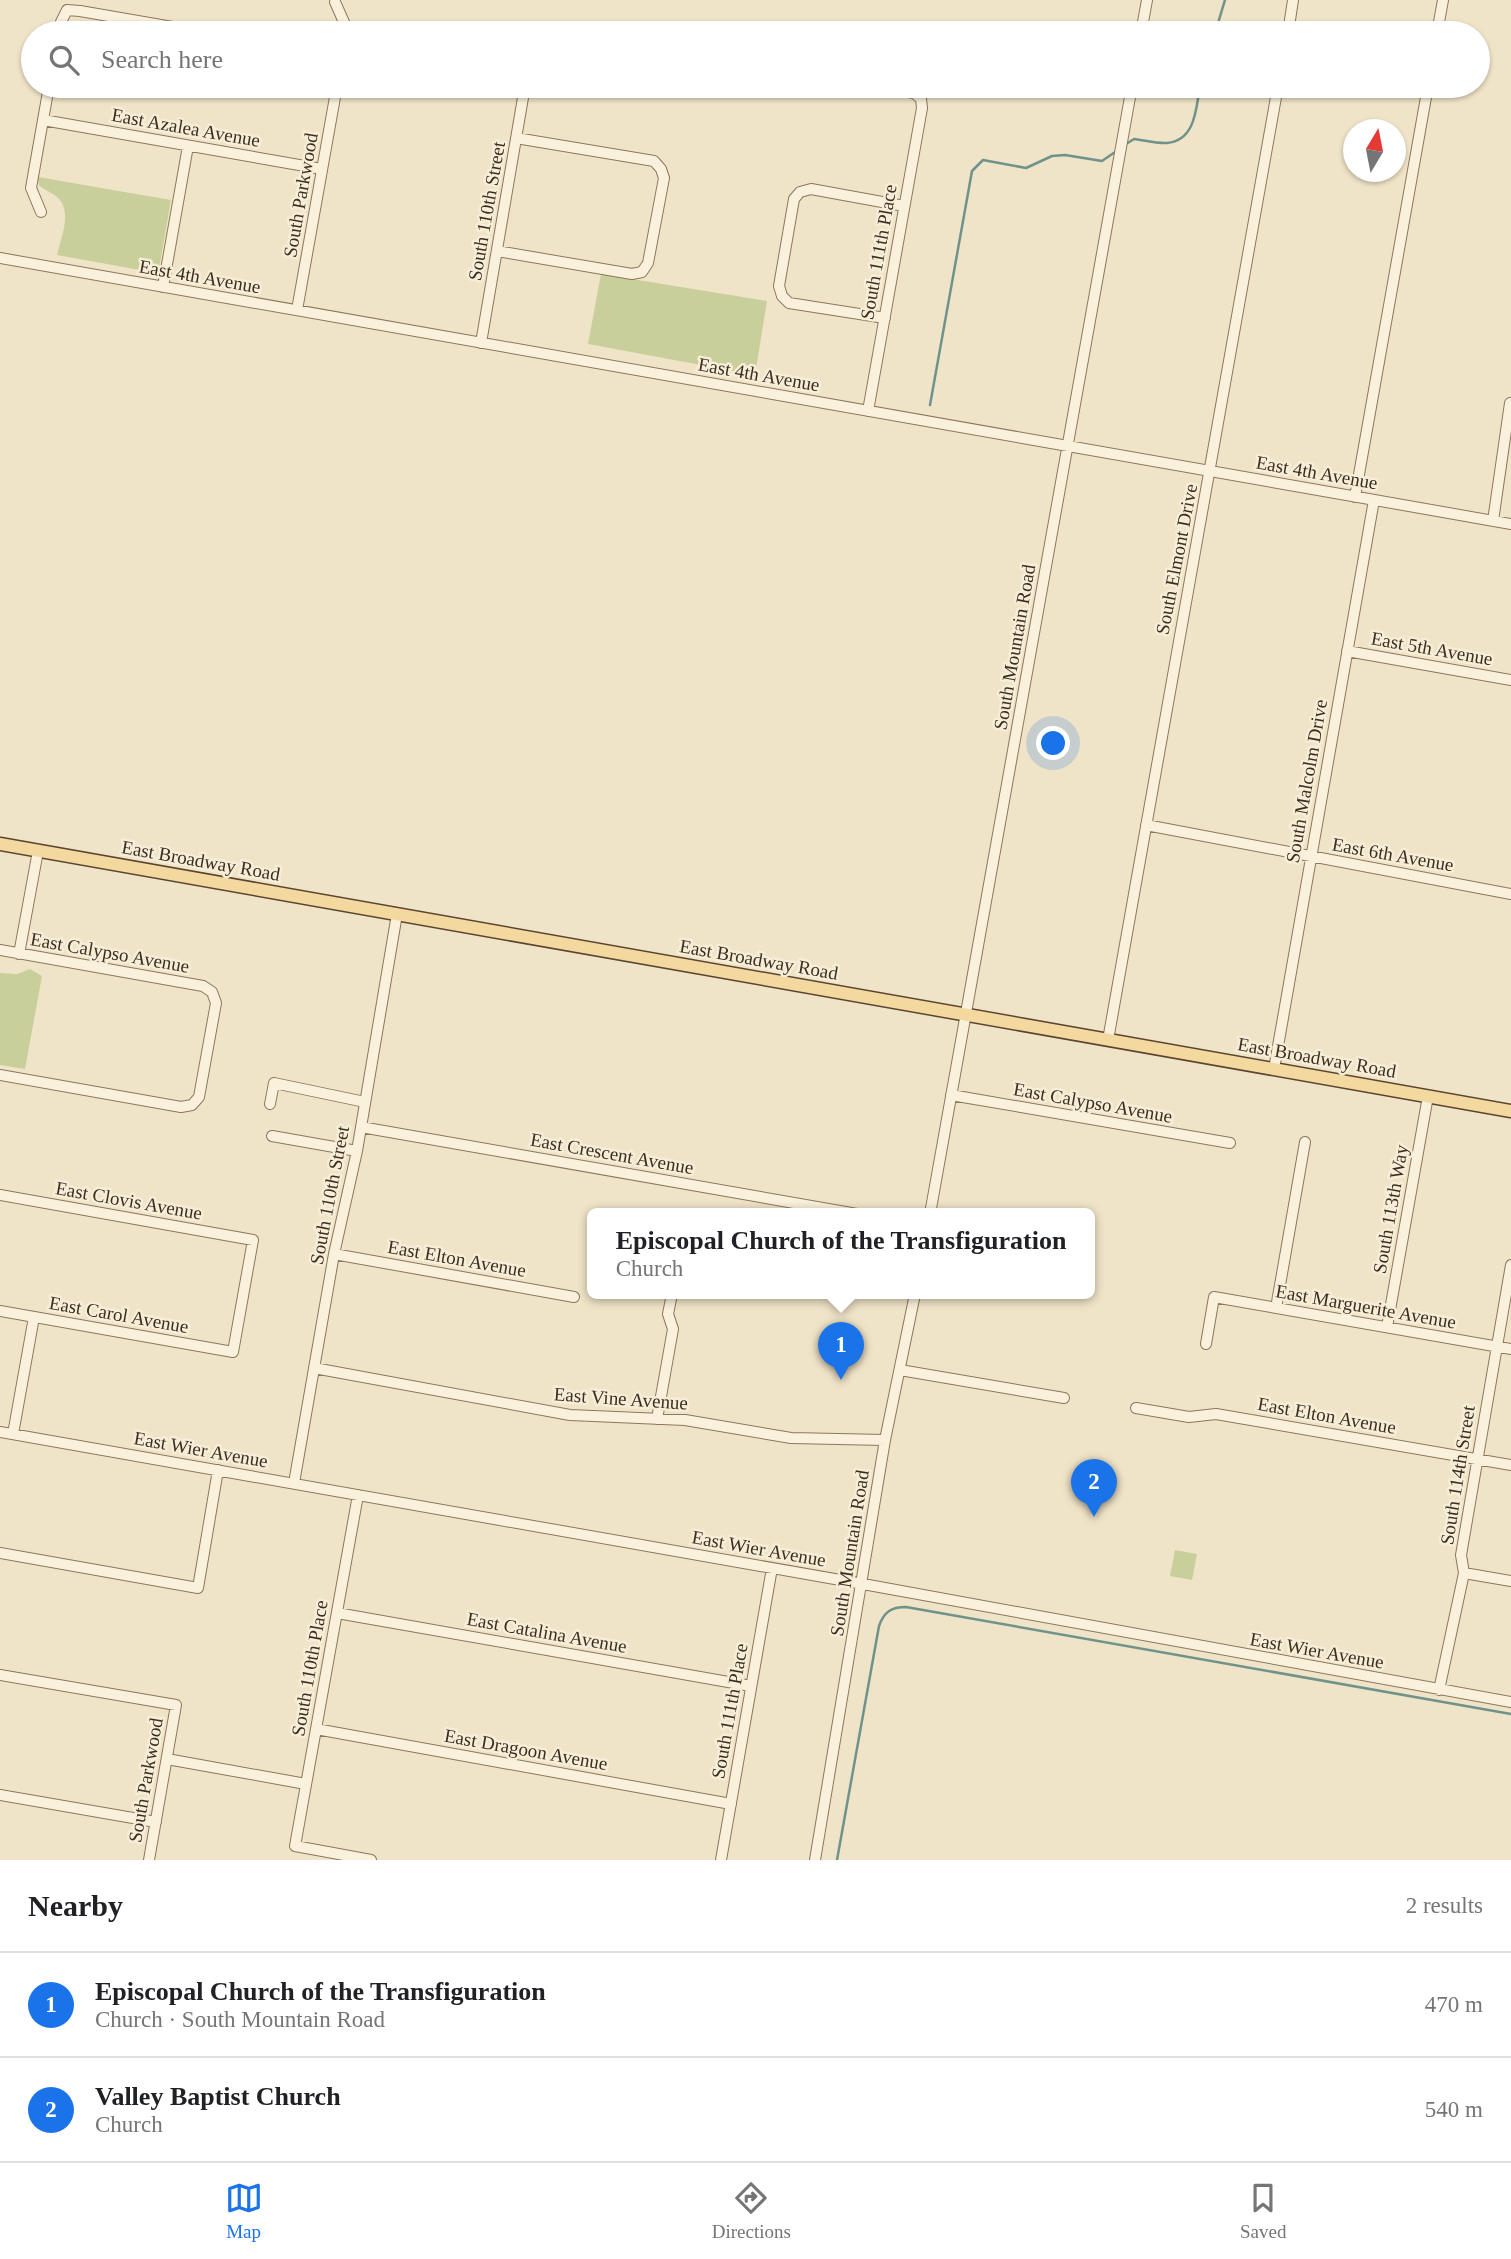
<!DOCTYPE html>
<meta charset="utf-8">
<style>
:root{--surface:#fff;--page:#f2f2f2;--text:#202124;--muted:#757577;--line:#e0e0e0;--accent:#1a73e8}
body{margin:0;font-family:"Times New Roman",serif;background:var(--page);color:var(--text)}
.compass{position:absolute;left:1343px;top:119px;width:63px;height:63px;border-radius:50%;background:var(--surface);box-shadow:0 2px 5px #0004;rotate:10deg}
.you{position:absolute;left:1054px;top:744px;width:24px;height:24px;margin:-18px;border:5px solid #fff;border-radius:50%;background:#1a73e8;box-shadow:0 0 0 10px #1a73e833}
.badge{display:grid;place-items:center;width:46px;height:46px;border-radius:50%;background:var(--accent);color:#fff;font-size:23px;font-weight:700}
.pin{position:absolute;translate:-50% -58px;filter:drop-shadow(0 2px 4px #0008)}
.pin::after{content:'';position:absolute;top:37px;width:24px;height:21px;background:inherit;clip-path:polygon(0 0,100% 0,50% 100%)}
.popup{position:absolute;left:587px;top:1208px;width:508px;height:91px;box-sizing:border-box;display:grid;place-content:center;border-radius:10px;background:var(--surface);filter:drop-shadow(0 2px 5px #0005);font-size:23px;white-space:nowrap;color:var(--muted)}
.popup b{font-size:26px;color:var(--text)}
.popup::after{content:'';position:absolute;left:50%;top:100%;margin-left:-14px;border:14px solid transparent;border-top-color:var(--surface)}
.list{margin:0;padding:0;list-style:none}
h2{display:flex;justify-content:space-between;align-items:center;height:91px;margin:0;padding:0 28px;font-size:30px}
h2 small{font-size:23px;font-weight:400;color:var(--muted)}
.list li{display:grid;grid-template-columns:46px 1fr auto;gap:21px;align-items:center;box-sizing:border-box;height:105px;padding:0 28px;border-top:2px solid var(--line)}
.list b{display:block;font-size:26px;white-space:nowrap}
.list p{margin:0;font-size:23px;white-space:nowrap;color:var(--muted)}
.list em{font-size:23px;font-style:normal;color:var(--muted)}
.icon{flex:none;width:38px;height:38px;fill:none;stroke:currentColor;stroke-width:2;stroke-linecap:round;stroke-linejoin:round}
.map{position:relative;flex:none;width:1511px;height:1860px;overflow:hidden}
.search{position:absolute;background:var(--surface);box-shadow:0 2px 5px #0004;left:21px;right:21px;top:21px;height:77px;display:flex;align-items:center;gap:18px;box-sizing:border-box;padding:0 24px;border-radius:38px;color:var(--muted);font-size:26px}
.sheet{height:301px;background:var(--surface)}
nav{display:flex;justify-content:space-around;align-items:center;box-sizing:border-box;height:98px;border-top:2px solid var(--line);background:var(--surface);font-size:19px;color:var(--muted)}
nav a{display:grid;justify-items:center;gap:4px}
nav .on{color:var(--accent)}
.map>svg:first-child{display:block}
.green{fill:#c9cf9b}
.lines{fill:none;stroke-linecap:round;stroke-linejoin:round}
.stream{stroke:#6f938a;stroke-width:2.5}
.minor-casing{stroke:#8d765c;stroke-width:12}
.major-casing{stroke:#5b4430;stroke-width:15}
.minor{stroke:#faf1dc;stroke-width:10}
.major{stroke:#f3d9a0;stroke-width:12}
.labels{text-anchor:middle;stroke-width:5;stroke-linejoin:round;paint-order:stroke}
.street-label{font-size:19px;fill:#3d2e20;stroke:#f7eed8}
</style>
<div class="map">
<svg width="1511" height="1860" viewBox="0 0 1511 1860">
<rect width="100%" height="100%" fill="#f0e4c8"/>
<!-- green -->
<path class="green" d="M38,177L171,200L159,269L151,272L57,255C61,237 73,211 57,197C51,192 44,190 39,185Z
M601,274L767,301L755,375L588,344Z
M30,969L42,976L25,1069L0,1065V973L17,974Z
M1175,1550L1197,1554L1192,1580L1170,1576Z"/>
<g class="lines">
<!-- stream -->
<path class="stream" d="M1215,33L1225,0
M1126,144L1134,139C1144,140 1157,144 1167,143C1196,140 1196,108 1200,86
M930,405L972,171L983,160L1026,168L1052,156L1065,155L1102,161L1118,150
M837,1860L879,1626C884,1612 891,1607 906,1607L1511,1714"/>
<defs>
<path id="minor" d="M335,2L347,29L346,33
M59,33L61,22L67,10L80,11L207,33
M538,33L542,29L556,28L584,33
M1141,33L1147,0
M1288,33L1293,0
M1437,33L1443,0
M43,120L322,169
M41,212L31,188L49,86
M497,251L632,274L642,272L648,263L664,178L661,169L654,161L516,138
M0,258L1511,524
M163,287L188,146
M297,310L337,86
M885,318L789,303L782,296L779,286L794,199L800,192L811,189L904,206
M481,343L525,86
M868,411L922,108L921,99L914,93L874,86
M1355,497L1428,86
M1493,521L1510,403
M1347,651L1511,680
M1146,825L1511,894
M0,950L203,986L212,992L216,1003L199,1097L192,1105L181,1107L0,1075
M19,954L38,851
M1108,1040C1164,722 1222,404 1278,86
M1274,1069L1374,500
M951,1095L1230,1143
M270,1104L274,1083L365,1102
M361,1127L857,1214
M272,1136L357,1151
M0,1195L253,1240L233,1352L0,1311
M930,1214L1132,86
M334,1254L574,1297
M1276,1308L1305,1142
M1387,1327L1428,1096
M1206,1344L1214,1297L1511,1349
M314,1368L570,1415L685,1420L791,1438L885,1440
M900,1370L1064,1398
M1136,1408L1189,1417L1216,1414L1511,1465
M657,1419L673,1329L668,1314L672,1294
M0,1432L863,1584L1511,1702
M13,1434L34,1317
M294,1483L334,1254L357,1151L397,914
M358,1495L295,1846L371,1860
M0,1553L198,1588L218,1470
M1464,1573L1511,1581
M337,1613L751,1686
M0,1675L176,1705L149,1860
M1439,1690L1464,1573L1461,1555L1511,1265
M316,1729L731,1804
M167,1759L306,1784
M0,1795L156,1822
M721,1860L772,1568
M815,1860L885,1440L915,1294"/>
<path id="major" d="M0,844L1511,1111"/>
</defs>
<!-- minor casing -->
<use href="#minor" class="minor-casing"/>
<!-- major casing -->
<use href="#major" class="major-casing"/>
<!-- minor -->
<use href="#minor" class="minor"/>
<!-- major -->
<use href="#major" class="major"/>
</g>
<g class="labels">
<!-- street labels -->
<g class="street-label">
<text transform="translate(186 127) rotate(10)" y="7">East Azalea Avenue</text>
<text transform="translate(300 195) rotate(-80)" y="7">South Parkwood</text>
<text transform="translate(486 211) rotate(-80)" y="7">South 110th Street</text>
<text transform="translate(878 252) rotate(-80)" y="7">South 111th Place</text>
<text transform="translate(200 276) rotate(10)" y="7">East 4th Avenue</text>
<text transform="translate(759 374) rotate(10)" y="7">East 4th Avenue</text>
<text transform="translate(1317 472) rotate(10)" y="7">East 4th Avenue</text>
<text transform="translate(1176 559) rotate(-79)" y="7">South Elmont Drive</text>
<text transform="translate(1014 647) rotate(-80)" y="7">South Mountain Road</text>
<text transform="translate(1432 648) rotate(10)" y="7">East 5th Avenue</text>
<text transform="translate(1306 781) rotate(-80)" y="7">South Malcolm Drive</text>
<text transform="translate(1393 854) rotate(10)" y="7">East 6th Avenue</text>
<text transform="translate(201 860) rotate(10)" y="7">East Broadway Road</text>
<text transform="translate(110 952) rotate(10)" y="7">East Calypso Avenue</text>
<text transform="translate(759 959) rotate(10)" y="7">East Broadway Road</text>
<text transform="translate(1317 1057) rotate(10)" y="7">East Broadway Road</text>
<text transform="translate(1093 1102) rotate(10)" y="7">East Calypso Avenue</text>
<text transform="translate(612 1153) rotate(10)" y="7">East Crescent Avenue</text>
<text transform="translate(329 1195) rotate(-79)" y="7">South 110th Street</text>
<text transform="translate(129 1200) rotate(10)" y="7">East Clovis Avenue</text>
<text transform="translate(1390 1209) rotate(-80)" y="7">South 113th Way</text>
<text transform="translate(457 1258) rotate(10)" y="7">East Elton Avenue</text>
<text transform="translate(1366 1306) rotate(10)" y="7">East Marguerite Avenue</text>
<text transform="translate(119 1314) rotate(10)" y="7">East Carol Avenue</text>
<text transform="translate(621 1398) rotate(4)" y="7">East Vine Avenue</text>
<text transform="translate(1327 1415) rotate(10)" y="7">East Elton Avenue</text>
<text transform="translate(201 1449) rotate(10)" y="7">East Wier Avenue</text>
<text transform="translate(1457 1475) rotate(-81)" y="7">South 114th Street</text>
<text transform="translate(759 1548) rotate(10)" y="7">East Wier Avenue</text>
<text transform="translate(849 1553) rotate(-81)" y="7">South Mountain Road</text>
<text transform="translate(547 1632) rotate(10)" y="7">East Catalina Avenue</text>
<text transform="translate(1317 1650) rotate(10)" y="7">East Wier Avenue</text>
<text transform="translate(309 1668) rotate(-80)" y="7">South 110th Place</text>
<text transform="translate(729 1711) rotate(-80)" y="7">South 111th Place</text>
<text transform="translate(526 1749) rotate(10)" y="7">East Dragoon Avenue</text>
<text transform="translate(145 1780) rotate(-80)" y="7">South Parkwood</text>
</g>
</g>
</svg>
<svg class="compass" viewBox="-18 -18 36 36"><path d="M0-13l5 13h-10z" fill="#e53935"/><path d="M0 13l5-13h-10z" fill="#757577"/></svg>
<div class="you"></div>
<div class="pin badge" style="left:841px;top:1380px">1</div>
<div class="popup"><b>Episcopal Church of the Transfiguration</b>Church</div>
<div class="pin badge" style="left:1094px;top:1517px">2</div>
<div class="search"><svg class="icon" aria-label="search" viewBox="0 0 24 24"><circle cx="10" cy="10" r="6"/><path d="M15 15l6 6"/></svg>Search here</div>
</div>
<section class="sheet">
<h2>Nearby<small>2 results</small></h2>
<ul class="list">
<li><span class="badge">1</span><div><b>Episcopal Church of the Transfiguration</b><p>Church · South Mountain Road</p></div><em>470 m</em></li>
<li><span class="badge">2</span><div><b>Valley Baptist Church</b><p>Church</p></div><em>540 m</em></li>
</ul>
</section>
<nav>
<a class="on"><svg class="icon" aria-label="map" viewBox="0 0 24 24"><path d="M3 6l6-2 6 2 6-2v14l-6 2-6-2-6 2zM9 4v14M15 6v14"/></svg>Map</a>
<a><svg class="icon" aria-label="directions" viewBox="0 0 24 24"><path d="M12 3l9 9-9 9-9-9zM9 14v-3h6M13 9l2 2-2 2"/></svg>Directions</a>
<a><svg class="icon" aria-label="saved" viewBox="0 0 24 24"><path d="M7 4h10v16l-5-4-5 4z"/></svg>Saved</a>
</nav>
